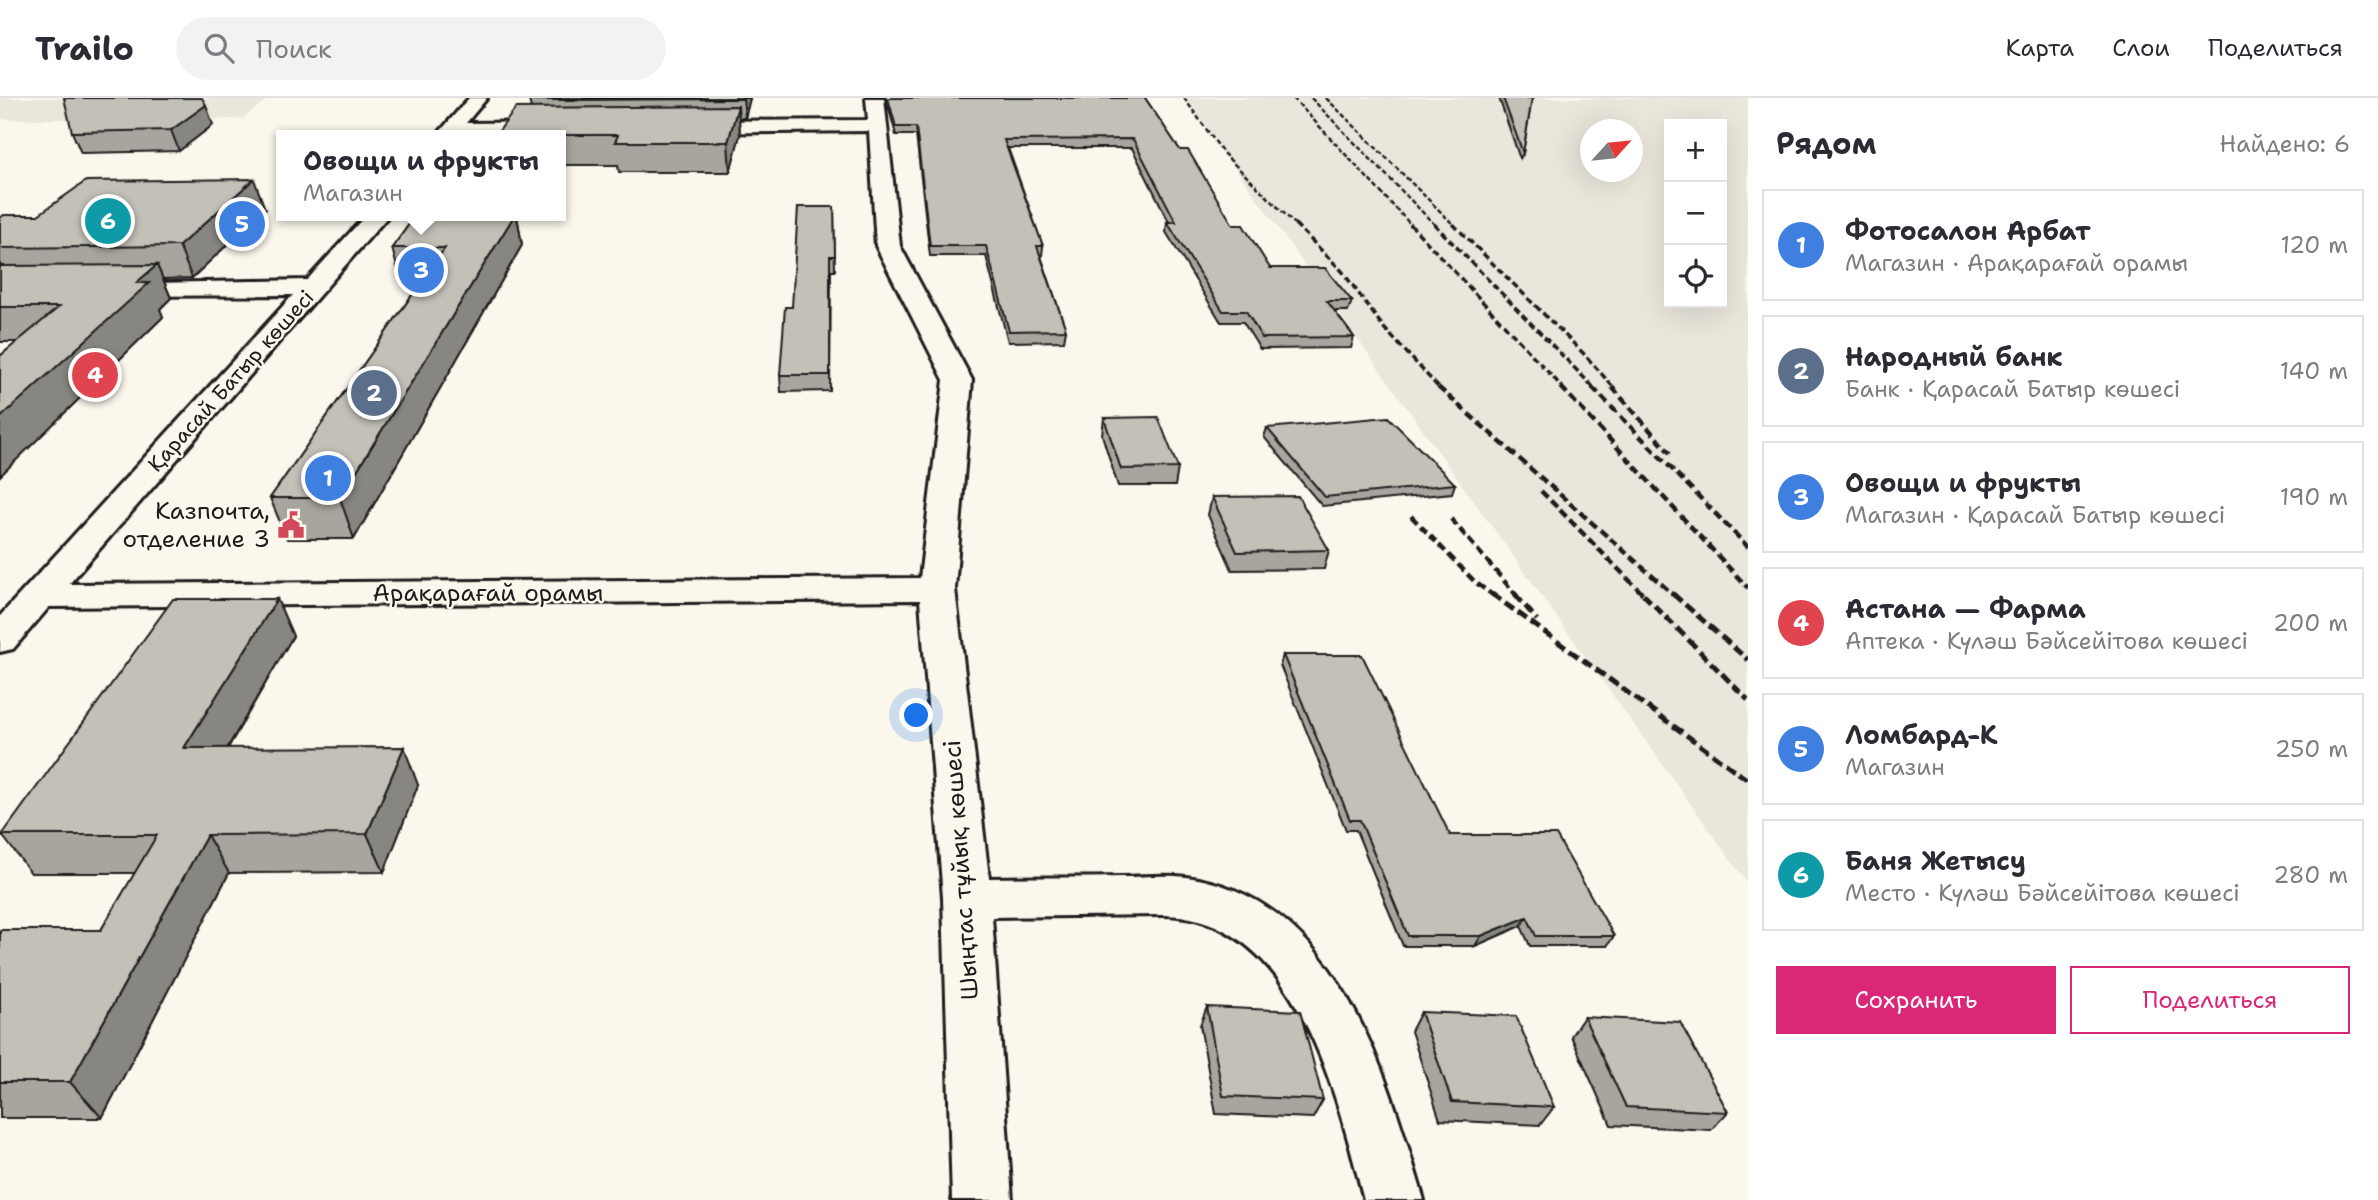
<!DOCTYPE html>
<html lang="ru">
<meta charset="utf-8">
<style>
:root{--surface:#fff;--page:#f2f2f3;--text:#2b2b33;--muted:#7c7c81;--line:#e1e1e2;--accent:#db2777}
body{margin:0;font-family:"Shantell Sans",sans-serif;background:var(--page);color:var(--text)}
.controls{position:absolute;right:21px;top:21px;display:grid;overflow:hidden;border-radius:0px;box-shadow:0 7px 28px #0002}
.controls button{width:63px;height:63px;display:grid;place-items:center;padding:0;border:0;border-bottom:2px solid var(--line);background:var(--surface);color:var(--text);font:35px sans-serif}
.compass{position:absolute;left:1580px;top:21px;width:63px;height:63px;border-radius:50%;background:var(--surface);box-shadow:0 7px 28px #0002;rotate:63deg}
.you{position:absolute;left:917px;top:618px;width:24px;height:24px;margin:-18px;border:5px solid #fff;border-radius:50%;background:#1a73e8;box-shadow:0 0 0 10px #1a73e833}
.badge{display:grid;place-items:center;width:46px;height:46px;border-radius:50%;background:var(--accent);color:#fff;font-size:23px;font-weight:700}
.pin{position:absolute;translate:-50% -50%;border:4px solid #fff;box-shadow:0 2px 7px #0006}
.popup{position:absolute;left:276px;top:32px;width:290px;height:91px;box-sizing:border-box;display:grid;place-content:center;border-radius:0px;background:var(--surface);filter:drop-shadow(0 2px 5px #0005);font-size:23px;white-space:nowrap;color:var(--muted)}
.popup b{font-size:26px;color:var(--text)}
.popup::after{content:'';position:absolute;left:50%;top:100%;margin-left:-14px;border:14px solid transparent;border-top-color:var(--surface)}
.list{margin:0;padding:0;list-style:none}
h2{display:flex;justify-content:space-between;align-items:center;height:91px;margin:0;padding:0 28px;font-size:30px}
h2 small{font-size:23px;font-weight:400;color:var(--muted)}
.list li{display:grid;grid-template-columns:46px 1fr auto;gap:21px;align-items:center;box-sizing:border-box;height:112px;margin:0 14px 14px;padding:0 14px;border:2px solid var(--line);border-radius:0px}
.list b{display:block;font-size:26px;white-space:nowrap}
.list p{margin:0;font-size:23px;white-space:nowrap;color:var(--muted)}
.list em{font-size:23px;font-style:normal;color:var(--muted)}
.actions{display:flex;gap:14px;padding:21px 28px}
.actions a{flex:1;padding:16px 0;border:2px solid var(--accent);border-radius:0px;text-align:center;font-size:24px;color:var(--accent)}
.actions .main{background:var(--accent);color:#fff}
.icon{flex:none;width:38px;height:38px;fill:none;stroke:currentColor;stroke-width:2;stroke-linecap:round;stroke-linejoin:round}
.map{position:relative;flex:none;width:1748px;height:1102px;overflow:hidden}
header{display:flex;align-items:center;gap:42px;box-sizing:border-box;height:98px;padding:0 35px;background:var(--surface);border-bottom:2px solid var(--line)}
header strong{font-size:33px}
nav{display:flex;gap:38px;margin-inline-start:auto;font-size:24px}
.search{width:490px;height:63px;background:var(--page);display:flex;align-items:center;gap:18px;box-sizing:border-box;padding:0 24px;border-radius:38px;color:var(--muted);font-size:26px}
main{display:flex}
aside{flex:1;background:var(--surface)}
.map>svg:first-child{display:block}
.built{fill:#eae6dc;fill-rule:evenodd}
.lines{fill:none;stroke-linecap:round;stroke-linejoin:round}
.minor-casing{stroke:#1c1c1c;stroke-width:6}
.minor{fill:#fbf7ec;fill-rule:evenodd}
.rail-far3{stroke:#1c1c1c;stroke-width:2.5;stroke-dasharray:5 2.5;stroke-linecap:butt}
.rail-far2{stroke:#1c1c1c;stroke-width:3.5;stroke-dasharray:7 3.5;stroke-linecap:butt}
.rail-far1{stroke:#1c1c1c;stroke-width:4.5;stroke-dasharray:9 4.5;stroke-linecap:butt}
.rail{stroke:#1c1c1c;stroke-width:5;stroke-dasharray:11 5;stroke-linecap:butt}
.wall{fill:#a8a59e;stroke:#1c1c1c;stroke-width:2}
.shaded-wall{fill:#888681;stroke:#1c1c1c;stroke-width:2}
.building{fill:#c3c0b8;stroke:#1c1c1c;stroke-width:2}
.labels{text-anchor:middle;stroke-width:5;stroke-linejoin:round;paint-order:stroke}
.far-street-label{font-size:21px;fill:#1c1c1c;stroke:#fbf7ec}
.poi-label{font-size:24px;fill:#1c1c1c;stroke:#fbf7ec;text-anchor:end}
.street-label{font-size:24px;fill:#1c1c1c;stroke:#fbf7ec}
</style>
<header>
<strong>Trailo</strong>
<div class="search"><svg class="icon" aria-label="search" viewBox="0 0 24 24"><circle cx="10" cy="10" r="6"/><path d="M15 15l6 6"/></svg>Поиск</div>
<nav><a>Карта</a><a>Слои</a><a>Поделиться</a></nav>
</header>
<main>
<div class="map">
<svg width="1748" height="1102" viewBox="0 0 1748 1102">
<rect width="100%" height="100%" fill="#fbf7ec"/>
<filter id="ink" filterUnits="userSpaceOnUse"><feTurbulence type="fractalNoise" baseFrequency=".0143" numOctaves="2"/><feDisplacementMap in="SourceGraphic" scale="14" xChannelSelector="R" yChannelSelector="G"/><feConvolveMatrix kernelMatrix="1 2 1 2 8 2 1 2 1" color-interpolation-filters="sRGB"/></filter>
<g filter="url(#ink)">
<!-- built -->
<path class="built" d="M0,0H269L242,21H0Z
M1185,0H1748V786ZM1669,26H1722V205H1669ZM1590,32H1632V74H1590Z"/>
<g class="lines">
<defs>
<path id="minor" d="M469,0H487L466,25L554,24L563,30L554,36L437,37Z
M866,0H884L900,148L972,282L955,491L989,780C1033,779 1078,780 1122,779C1143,779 1165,776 1186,779C1339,800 1386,976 1424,1102H1364C1337,1000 1297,818 1163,817L992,819L1012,1102H952L943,800L920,502L49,509L13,551L0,554V518L293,197L114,198L105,196L102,191L105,186L307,182L365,118H388L69,486L920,480L944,282L876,148L869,33L687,35L678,29L687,23L868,22Z"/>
</defs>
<!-- minor casing -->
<use href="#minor" class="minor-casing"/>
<!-- minor -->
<use href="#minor" class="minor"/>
<!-- rail-far3 -->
<path class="rail-far3" d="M1184,0L1224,56L1297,128
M1293,0L1412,128
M1311,0L1436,128
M1326,0L1455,128"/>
<!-- rail-far2 -->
<path class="rail-far2" d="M1295,126L1342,173L1384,230L1439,290
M1410,126L1563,290
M1434,126L1594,290
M1453,126L1585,257L1614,290"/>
<!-- rail-far1 -->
<path class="rail-far1" d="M1438,289L1675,498
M1561,289L1748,490
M1592,289L1748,449
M1612,289L1670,355
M1541,393L1645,498
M1411,418L1475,484L1494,498
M1451,421L1517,498"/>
<!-- rail -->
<path class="rail" d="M1492,496L1748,682
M1515,496L1537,522
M1643,496L1748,602
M1673,496L1748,562"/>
</g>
<!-- wall -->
<path class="wall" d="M750,0L745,20H739L740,37L730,74H619L618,67H561V37L531,10L529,2Z
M886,0H1145L1180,52L1233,127L1270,170L1352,203L1348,213H1334L1354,239L1351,250L1260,251L1243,224H1221L1166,134L1167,124H1169L1132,50H1008L1043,148L1042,158H1041L1066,232L1064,243L1008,244L986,158H930L916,37H896Z
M1499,0H1532L1523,55L1520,61Z
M213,27L179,53L81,55L72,34Z
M834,109L835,173H831L830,293L781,294L780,277L792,209Z
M265,111L192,180L163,181L171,200L160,211L163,219L0,378V258L18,244H0V120Z
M415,118H517L522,147L354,441H287L270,400L421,184H401L392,150Z
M1104,320L1178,370L1175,388H1118L1102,337Z
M1267,330L1455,386L1452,395L1322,408L1264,339Z
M1212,399L1329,452L1324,471L1232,472L1208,417Z
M293,538L228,650L418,687L384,774L229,775L102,1020H0V832H101L135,775H31L2,737Z
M1283,557L1450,737L1614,838L1607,848H1530L1521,828L1475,848H1403L1356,732H1346L1280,567Z
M1207,909L1323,1002L1313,1020L1216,1016L1200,927Z
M1421,914L1554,1009L1540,1027L1440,1022L1411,933Z
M1584,919L1728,1014L1711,1032L1611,1027L1571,938Z"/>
<!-- shaded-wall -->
<path class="shaded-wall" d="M743,0H750L745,20Z
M206,7L213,27L179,53L171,32Z
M738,8L740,37L730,74L728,44Z
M254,81L265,111L192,180L179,148Z
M514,118H517L522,147L354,441L340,400Z
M157,167L171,200L160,211L163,219L0,378V320L136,185Z
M277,501L293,538L205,688L184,650Z
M404,649L418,687L384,774L367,736Z
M207,737L229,775L102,1020L70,984Z
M1527,819L1521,828L1475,848L1481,838Z"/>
<!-- building -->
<path class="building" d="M64,0H202L206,7L171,32L72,34Z
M531,0H743V1L529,2Z
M888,0H1145L1180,52H1188L1233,127H1243L1270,170H1325L1352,203H1327L1354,239L1262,240L1246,213H1223L1167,124H1176L1133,41L1004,42L1043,148H1037L1066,232L1009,233L986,148H930L916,29H896Z
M1503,0H1532L1523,55Z
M738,8L728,44H615L618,37H496L516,10Z
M254,81L179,148L0,150V120L4,117H38L86,83Z
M798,109H834L835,158H830V277H780L785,209H792Z
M415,118H514L340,400H270L445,150H392Z
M157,167L136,185H149L0,320V258L59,209H0V168Z
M1158,319L1178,370L1121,371L1104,320Z
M1388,319L1455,386L1325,399L1267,330Z
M1298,398L1329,452L1237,454L1212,399Z
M173,501H277L184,650L404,649L367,736L207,737L70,984H0V832H101L157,737H2Z
M1283,557H1362L1450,737H1556L1614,838H1536L1527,819L1481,838H1408L1360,722H1350Z
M1207,909L1300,913L1323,1002L1223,998Z
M1421,914L1516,918L1554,1009L1452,1004Z
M1584,919L1680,924L1728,1014L1626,1009Z"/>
</g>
<!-- icons -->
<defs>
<symbol id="civic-bare" viewBox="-9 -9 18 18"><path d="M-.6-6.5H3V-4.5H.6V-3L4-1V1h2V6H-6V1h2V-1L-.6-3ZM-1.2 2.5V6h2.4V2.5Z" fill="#d1495b" stroke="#fbf7ec" stroke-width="2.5" paint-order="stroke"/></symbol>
</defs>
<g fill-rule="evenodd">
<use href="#civic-bare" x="272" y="408" width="38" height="38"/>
</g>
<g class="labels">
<!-- far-street labels -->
<g class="far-street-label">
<text transform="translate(231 283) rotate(-48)" y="7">Қарасай Батыр көшесі</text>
</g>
<!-- poi labels -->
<g class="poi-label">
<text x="270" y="421">Казпочта,<tspan x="270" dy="28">отделение 3</tspan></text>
</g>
<!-- street labels -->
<g class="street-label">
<text x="488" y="503">Арақарағай орамы</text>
<text transform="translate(961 772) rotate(-94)" y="8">Шыңтас тұйық көшесі</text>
</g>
</g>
</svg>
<div class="controls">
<button>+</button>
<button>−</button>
<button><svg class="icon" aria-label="locate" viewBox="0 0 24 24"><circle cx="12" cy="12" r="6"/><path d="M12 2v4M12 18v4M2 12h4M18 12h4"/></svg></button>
</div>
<svg class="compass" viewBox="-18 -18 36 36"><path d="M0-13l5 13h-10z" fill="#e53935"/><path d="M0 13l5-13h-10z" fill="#7c7c81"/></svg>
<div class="you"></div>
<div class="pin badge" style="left:328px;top:380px;background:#3f7fe0">1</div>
<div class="pin badge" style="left:374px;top:295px;background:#5c6f8a">2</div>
<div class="pin badge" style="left:421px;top:172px;background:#3f7fe0">3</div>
<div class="popup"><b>Овощи и фрукты</b>Магазин</div>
<div class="pin badge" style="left:95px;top:277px;background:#e0444e">4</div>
<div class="pin badge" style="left:242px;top:126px;background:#3f7fe0">5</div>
<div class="pin badge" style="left:108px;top:123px;background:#0f9aa8">6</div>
</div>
<aside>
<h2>Рядом<small>Найдено: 6</small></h2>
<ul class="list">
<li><span class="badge" style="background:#3f7fe0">1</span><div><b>Фотосалон Арбат</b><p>Магазин · Арақарағай орамы</p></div><em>120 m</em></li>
<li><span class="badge" style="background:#5c6f8a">2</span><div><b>Народный банк</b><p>Банк · Қарасай Батыр көшесі</p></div><em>140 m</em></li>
<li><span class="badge" style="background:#3f7fe0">3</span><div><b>Овощи и фрукты</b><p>Магазин · Қарасай Батыр көшесі</p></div><em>190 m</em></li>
<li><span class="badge" style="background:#e0444e">4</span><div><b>Астана — Фарма</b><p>Аптека · Күләш Бәйсейітова көшесі</p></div><em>200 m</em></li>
<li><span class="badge" style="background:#3f7fe0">5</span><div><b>Ломбард-К</b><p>Магазин</p></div><em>250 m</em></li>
<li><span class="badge" style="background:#0f9aa8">6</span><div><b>Баня Жетысу</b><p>Место · Күләш Бәйсейітова көшесі</p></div><em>280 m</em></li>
</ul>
<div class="actions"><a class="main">Сохранить</a><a>Поделиться</a></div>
</aside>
</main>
